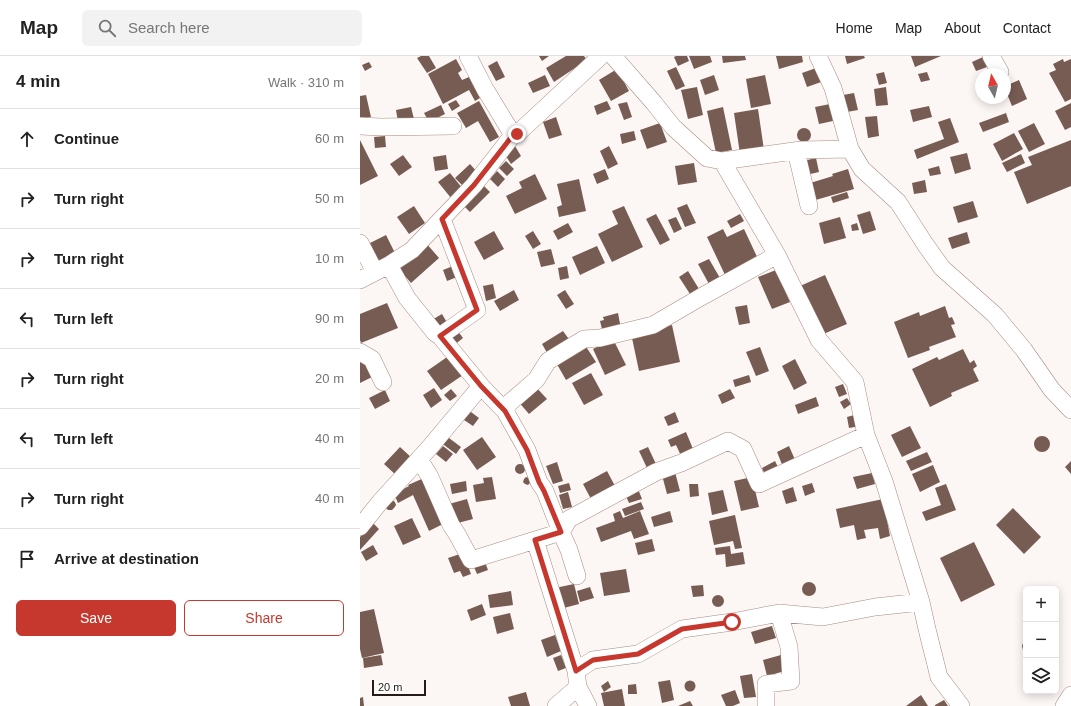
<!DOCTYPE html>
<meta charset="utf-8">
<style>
:root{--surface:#fff;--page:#f2f2f2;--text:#222;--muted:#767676;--line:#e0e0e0;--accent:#c6382e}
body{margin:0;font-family:Helvetica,sans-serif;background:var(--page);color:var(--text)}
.controls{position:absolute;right:12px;bottom:12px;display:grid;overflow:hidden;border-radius:6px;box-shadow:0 2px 10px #0003}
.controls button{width:36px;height:36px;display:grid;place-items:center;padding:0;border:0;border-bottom:1px solid var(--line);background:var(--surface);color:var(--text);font:20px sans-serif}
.compass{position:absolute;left:615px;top:12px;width:36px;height:36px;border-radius:50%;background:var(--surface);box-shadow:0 2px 10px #0003;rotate:352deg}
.scale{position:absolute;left:12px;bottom:10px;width:54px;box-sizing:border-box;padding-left:4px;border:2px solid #251b17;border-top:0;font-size:11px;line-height:14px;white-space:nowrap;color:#251b17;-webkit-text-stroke:3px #fff;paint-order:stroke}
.stop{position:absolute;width:12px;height:12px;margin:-9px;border:3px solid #c6382e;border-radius:50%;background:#fff}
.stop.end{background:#c6382e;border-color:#fff;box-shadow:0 1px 4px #0008}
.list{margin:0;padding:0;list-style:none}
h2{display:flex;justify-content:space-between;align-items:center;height:52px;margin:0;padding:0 16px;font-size:17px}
h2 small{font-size:13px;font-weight:400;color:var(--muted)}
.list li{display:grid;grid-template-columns:26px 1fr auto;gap:12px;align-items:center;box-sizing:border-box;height:60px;padding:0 16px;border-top:1px solid var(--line)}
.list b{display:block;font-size:15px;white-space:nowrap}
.list em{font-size:13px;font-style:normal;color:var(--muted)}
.actions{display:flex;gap:8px;padding:12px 16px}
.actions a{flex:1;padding:9px 0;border:1px solid var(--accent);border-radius:6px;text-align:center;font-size:14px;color:var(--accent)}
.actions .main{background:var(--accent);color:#fff}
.icon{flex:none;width:22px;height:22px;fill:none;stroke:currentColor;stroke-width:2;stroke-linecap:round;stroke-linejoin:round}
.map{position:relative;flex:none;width:711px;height:650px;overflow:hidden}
header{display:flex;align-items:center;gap:24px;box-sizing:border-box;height:56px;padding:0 20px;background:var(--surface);border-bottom:1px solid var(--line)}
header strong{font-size:19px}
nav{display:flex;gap:22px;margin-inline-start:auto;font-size:14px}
.search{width:280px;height:36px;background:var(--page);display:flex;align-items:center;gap:10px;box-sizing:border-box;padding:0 14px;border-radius:6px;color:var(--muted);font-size:15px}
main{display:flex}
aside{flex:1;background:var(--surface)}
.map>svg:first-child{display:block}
.building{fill:#775c53}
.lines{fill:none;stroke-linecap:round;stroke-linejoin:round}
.street-casing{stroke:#a78b80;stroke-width:18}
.street{stroke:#fff;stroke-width:17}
.route{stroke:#c6382e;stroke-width:5}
</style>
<header>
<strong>Map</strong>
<div class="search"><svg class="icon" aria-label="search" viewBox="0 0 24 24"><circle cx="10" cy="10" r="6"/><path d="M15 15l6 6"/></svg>Search here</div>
<nav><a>Home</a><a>Map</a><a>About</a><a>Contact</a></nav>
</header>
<main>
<aside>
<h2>4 min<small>Walk · 310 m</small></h2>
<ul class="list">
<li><svg class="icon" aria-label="ahead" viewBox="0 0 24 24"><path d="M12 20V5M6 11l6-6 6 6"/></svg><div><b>Continue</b></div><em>60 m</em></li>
<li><svg class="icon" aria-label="right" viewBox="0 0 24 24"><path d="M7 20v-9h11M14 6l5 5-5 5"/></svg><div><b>Turn right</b></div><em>50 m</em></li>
<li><svg class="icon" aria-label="right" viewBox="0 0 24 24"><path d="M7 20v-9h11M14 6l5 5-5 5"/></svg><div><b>Turn right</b></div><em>10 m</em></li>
<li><svg class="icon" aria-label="left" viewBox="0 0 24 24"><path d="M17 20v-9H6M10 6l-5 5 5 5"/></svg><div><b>Turn left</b></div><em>90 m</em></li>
<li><svg class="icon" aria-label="right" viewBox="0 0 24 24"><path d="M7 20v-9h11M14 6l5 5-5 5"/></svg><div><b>Turn right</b></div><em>20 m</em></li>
<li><svg class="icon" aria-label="left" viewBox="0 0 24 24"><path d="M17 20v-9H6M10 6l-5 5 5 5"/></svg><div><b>Turn left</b></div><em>40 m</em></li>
<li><svg class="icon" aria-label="right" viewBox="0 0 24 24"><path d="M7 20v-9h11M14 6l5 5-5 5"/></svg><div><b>Turn right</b></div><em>40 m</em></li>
<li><svg class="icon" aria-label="arrive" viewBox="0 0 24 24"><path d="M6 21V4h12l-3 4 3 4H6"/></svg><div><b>Arrive at destination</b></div></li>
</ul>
<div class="actions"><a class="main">Save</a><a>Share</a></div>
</aside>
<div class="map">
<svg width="711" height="650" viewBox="0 0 711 650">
<rect width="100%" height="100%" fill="#fcf6f4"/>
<!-- building -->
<path class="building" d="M61,0H69L76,12L67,17L57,2Z
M179,0H189L182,5Z
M206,0H224L227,4L194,26L186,12Z
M316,0H327L329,5L318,10L314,1Z
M329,0H350L352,6L334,13Z
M362,0H385L386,4L363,7Z
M416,0H442L443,6L419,13Z
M485,0H504L505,2L487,8Z
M551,0H581L555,11Z
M623,1L627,11L616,15L612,6Z
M96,3L102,14L98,17L102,24L109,21L120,42L115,45L109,34L83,48L68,18Z
M703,3L704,6L711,3V43L705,46L689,17L696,14L693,8Z
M137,5L145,21L136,25L128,10Z
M9,6L12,11L5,15L2,9Z
M316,11L325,30L316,34L307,15Z
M459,11L464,25L447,31L442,17Z
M257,13L269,35L251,45L239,24Z
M524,16L527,27L519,29L516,18Z
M567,16L570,24L561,26L558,18Z
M185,19L190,30L173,37L168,27Z
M354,19L359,34L345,39L340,24Z
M405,19L411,48L391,52L386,23Z
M659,24L667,43L652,50L645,33V30Z
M337,31L343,59L328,63L321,34Z
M526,31L528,49L516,50L514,33Z
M494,37L498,54L487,56L483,39Z
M6,39L11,61L0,63V40Z
M96,44L100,50L92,55L88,48Z
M119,45L139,81L130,86L118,65L106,72L97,57Z
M247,45L251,53L237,59L234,50Z
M267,46L272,61L264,64L258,48Z
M711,47V71L705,74L695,55Z
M470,48L473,65L459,68L455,51Z
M81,49L85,58L69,66L64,57Z
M569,50L572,61L553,66L550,54Z
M51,51L54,63L38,66L36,54Z
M363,51L372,94L356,97L347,55Z
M398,53L404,94L380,98L374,57Z
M646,57L649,66L623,76L619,67Z
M517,60L519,80L508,82L505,61Z
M196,61L202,79L189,83L183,66Z
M590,62L599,86L557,103L554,94L584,83L578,66Z
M300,67L307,86L287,93L280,74Z
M674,67L685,88L669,96L658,75Z
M437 79a7 7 0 1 1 14 0a7 7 0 1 1-14 0Z
M274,75L276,84L262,88L260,78Z
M654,77L663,93L642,105L633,88Z
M25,80L26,91L15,92L14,81Z
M0,84L18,120L0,129Z
M711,84V130L667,148L654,116L672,109L668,101Z
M155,90L161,100L151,108L144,97Z
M249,90L258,108L248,113L240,95Z
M607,97L611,113L595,118L590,101Z
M661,98L665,107L647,116L642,107Z
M43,99L52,111L39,120L30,108Z
M86,99L88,113L75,115L73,101Z
M456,102L459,116L446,119L443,105Z
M146,105L154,113L147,120L139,112Z
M334,107L337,126L318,129L315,110Z
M110,108L118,117L103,130L95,122Z
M579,110L581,118L570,120L568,113Z
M245,113L249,123L237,128L233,118Z
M488,113L494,133L452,145L447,128L473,120L472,118Z
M137,115L145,123L138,131L130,123Z
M90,117L103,133L91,142L78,126Z
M175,118L187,143L155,158L146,140L162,132L159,126Z
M219,123L226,155L199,161L197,151L202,149L197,128Z
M565,124L567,136L554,138L552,127Z
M121,127L130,136L110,156L101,147Z
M487,136L489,142L473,147L471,141Z
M613,145L618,161L598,167L593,151Z
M327,148L336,167L325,171L317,152Z
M54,150L65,167L49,178L37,161Z
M264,150L283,191L252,206L238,178L258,168L252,155Z
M510,155L516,174L503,178L497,159Z
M296,158L310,184L300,189L286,163Z
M380,158L384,165L371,172L367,165Z
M316,161L322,173L314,177L308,164Z
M480,161L486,182L464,188L459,167Z
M208,167L213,176L198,184L193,175Z
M497,167L499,174L492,175L491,169Z
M363,173L367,181L384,173L399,205L366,221L347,181Z
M134,175L144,193L124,204L114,186Z
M173,175L181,188L173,193L165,180Z
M607,176L610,187L592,193L588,182Z
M26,179L35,197L18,206L8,188Z
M66,187L79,202L51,227L38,212Z
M237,190L245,207L220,219L212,201Z
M191,193L195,208L181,211L177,196Z
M349,203L360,222L349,228L338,208Z
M93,210L97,221L87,225L83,214Z
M207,210L209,222L200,224L198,212Z
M416,214L430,246L412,253L398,221Z
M328,215L339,233L330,238L319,221Z
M465,219L487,268L461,279L440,230Z
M133,228L136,242L126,245L123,230Z
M154,234L159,244L140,255L134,245Z
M205,234L214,248L206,253L197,239Z
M27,247L38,272L1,287L0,284V258Z
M387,249L390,267L379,269L375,251Z
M585,250L589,262L592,261L595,268L591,269L596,281L569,291L570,294L548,302L534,266L559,256L560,260Z
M258,257L261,273L243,277L240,265L244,264L243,261Z
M82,258L89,270L77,277L70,265Z
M312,269L320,306L279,315L272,282L288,275Z
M97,274L103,282L93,290L86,282Z
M203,275L211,286L189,300L182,288Z
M253,283L266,309L245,319L233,293Z
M223,286L236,306L206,324L194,303Z
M400,291L409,315L396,320L386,296Z
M603,293L610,307L614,304L617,310L613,313L619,325L591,337L592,340L570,351L552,313L577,301L579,304Z
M0,299L12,321L0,327Z
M90,299L103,319L81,334L67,315Z
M435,303L447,327L434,334L422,310Z
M231,317L243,339L224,349L212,327Z
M389,319L391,326L375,331L373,324Z
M483,328L487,338L479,341L475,331Z
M174,329L187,343L169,358L157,344Z
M74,332L82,344L71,352L63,339Z
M91,333L97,340L90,345L84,339Z
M370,333L375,342L362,348L358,339Z
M25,334L30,345L15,353L9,342Z
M456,341L459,350L438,358L435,349Z
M487,342L491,348L484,353L480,346Z
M107,353L119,362L113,370L101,362Z
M315,356L319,366L308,370L304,361Z
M498,358L500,370L489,372L487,361Z
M550,370L561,392L542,401L531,379Z
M326,376L333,393L323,404L316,389L311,391L308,384Z
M85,379L101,391L96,398L80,386Z
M674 388a8 8 0 1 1 16 0a8 8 0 1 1-16 0Z
M122,381L136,401L117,414L103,394Z
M83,390L93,398L86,406L76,398Z
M429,390L436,406L423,411L417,396Z
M40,391L53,403L37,420L24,408Z
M288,391L296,408L287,412L279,395Z
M567,396L572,406L551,415L546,405Z
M415,405L420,415L406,421L402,412Z
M711,405V418L705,411Z
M197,406L203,425L193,428L186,410Z
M155 413a5 5 0 1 1 10 0a5 5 0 1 1-10 0Z
M573,409L580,426L560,436L552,418Z
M247,415L255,430L231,443L223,428Z
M315,416L320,435L307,438L302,419Z
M512,417L515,428L497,433L493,421Z
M132,421L136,443L116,446L113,429L124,427L123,422Z
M166,421L169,422L170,427L168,429L165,428L163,426L164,423Z
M392,421L399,451L381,455L374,425Z
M64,422L85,467L69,475L53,439L38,447L34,438L49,430L48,429Z
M106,425L107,435L92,438L90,428Z
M209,427L211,434L200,437L198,430Z
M452,427L455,436L445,440L442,430Z
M329,428H338L339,440L330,441Z
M586,428L596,454L566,465L562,456L581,449L575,432Z
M433,431L437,445L426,448L422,435Z
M278,433L282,443L269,447L265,438Z
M363,434L368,455L352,459L348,437Z
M208,436L212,451L203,453L199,439Z
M107,443L113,463L94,468L89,448Z
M523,443L530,480L520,483L518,472L504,474L506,482L497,484L494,469L480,472L476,453Z
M32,444L35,446L36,449L34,452L32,454H28L26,452Z
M281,446L284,453L265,460L262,453Z
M653,452L681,481L664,498L636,469Z
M260,455L263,462L280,455L289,478L274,483L271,475L241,486L236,472L255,465L253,458Z
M310,455L313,466L294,471L291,461Z
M375,459L382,492L375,493L373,485L354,489L349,465Z
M52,462L61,481L43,489L34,470Z
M13,467L19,473L0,494V481Z
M292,483L295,495L278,499L275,487Z
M614,486L635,529L601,546L580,502Z
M13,489L18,498L6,505L1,496Z
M370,490L371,498L383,496L385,508L366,511L365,498L356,499L355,492Z
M103,497L111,518L103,521L100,515L94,517L88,502Z
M125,506L128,514L117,518L114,511Z
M266,513L270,536L244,540L240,517Z
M442 533a7 7 0 1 1 14 0a7 7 0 1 1-14 0Z
M214,528L219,548L200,553L195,532Z
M343,529L344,540L333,541L331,530Z
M230,531L234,542L220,546L217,535Z
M151,535L153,549L130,552L128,539Z
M352 545a6 6 0 1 1 12 0a6 6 0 1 1-12 0Z
M122,548L126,559L111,565L107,554Z
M14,553L24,597L2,602L0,593V556Z
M150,557L154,573L137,578L133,561Z
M412,570L416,582L395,588L391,576Z
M195,579L201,595L187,601L181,584Z
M666,584V596L663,594L662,590L663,587Z
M21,599L23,609L4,612L3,602Z
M201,599L206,612L198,615L193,602Z
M421,599L425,615L407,620L403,604Z
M392,618L396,641L384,642L380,620Z
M310,624L314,644L302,647L298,626Z
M324.5 630a5.5 5.5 0 1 1 11 0a5.5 5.5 0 1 1-11 0Z
M248,625L251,631L244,636L241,630Z
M276,628L277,638H268V629Z
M262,633L265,650H244L241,637Z
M375,634L380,647L373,650H366L361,639Z
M166,636L170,650H151L148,641Z
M561,639L568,650H546Z
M3,641L4,650H0V642Z
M584,644L588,650H575V649Z
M330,645L333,650H318Z"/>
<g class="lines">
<defs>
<path id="street" d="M108,0L125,33L153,79
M253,0L294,47L313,71L347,102L362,105L417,199L459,284L495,326L506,379L524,425L561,546L567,573L579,621L601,650
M458,0L473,32L490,93
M631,0L640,16
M0,70L21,71L93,70
M436,95L449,150
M362,105L441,94L490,93L502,113L538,146L565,188L582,212L635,259L664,294L692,334L711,354
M0,187L15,216
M29,209L47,242L75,277L80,280L121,330L145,355L167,394L179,426L185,435L201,476L209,494L217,520
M0,224L29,209L52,194L114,129L153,79L157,78L241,0
M80,280L117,254L82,163
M0,296L12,303L23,326
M145,355L147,349L176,324L188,305L224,283L240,282L293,269L341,241L417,199
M59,403L70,421L91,469L97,478L111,504L201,476L209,463L296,416L321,407L368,385L383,393L399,428L506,379
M0,471L20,446L70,391L121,330
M175,484L216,615L218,631L228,650
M216,615L233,604L278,598L322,573L372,566L419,557L463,561L515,551L561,546
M196,650L218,631
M406,650V628L431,625L429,591L419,557
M704,650L711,639"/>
</defs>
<!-- street casing -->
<use href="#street" class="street-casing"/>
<!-- street -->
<use href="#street" class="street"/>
</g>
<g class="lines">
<!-- route -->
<path class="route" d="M157,78L153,79L114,129L82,163L117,254L80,280L121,330L145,355L167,394L179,426L184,435L201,476L175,484L216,615L233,604L278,598L322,573L372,566"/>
</g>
</svg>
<div class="controls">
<button>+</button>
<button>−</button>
<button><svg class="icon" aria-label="layers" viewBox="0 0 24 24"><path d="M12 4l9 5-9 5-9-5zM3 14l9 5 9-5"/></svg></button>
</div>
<svg class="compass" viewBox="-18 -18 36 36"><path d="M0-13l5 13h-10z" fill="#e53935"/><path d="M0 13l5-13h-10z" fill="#767676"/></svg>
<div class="scale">20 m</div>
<div class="stop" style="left:372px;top:566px"></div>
<div class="stop end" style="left:157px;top:78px"></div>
</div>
</main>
